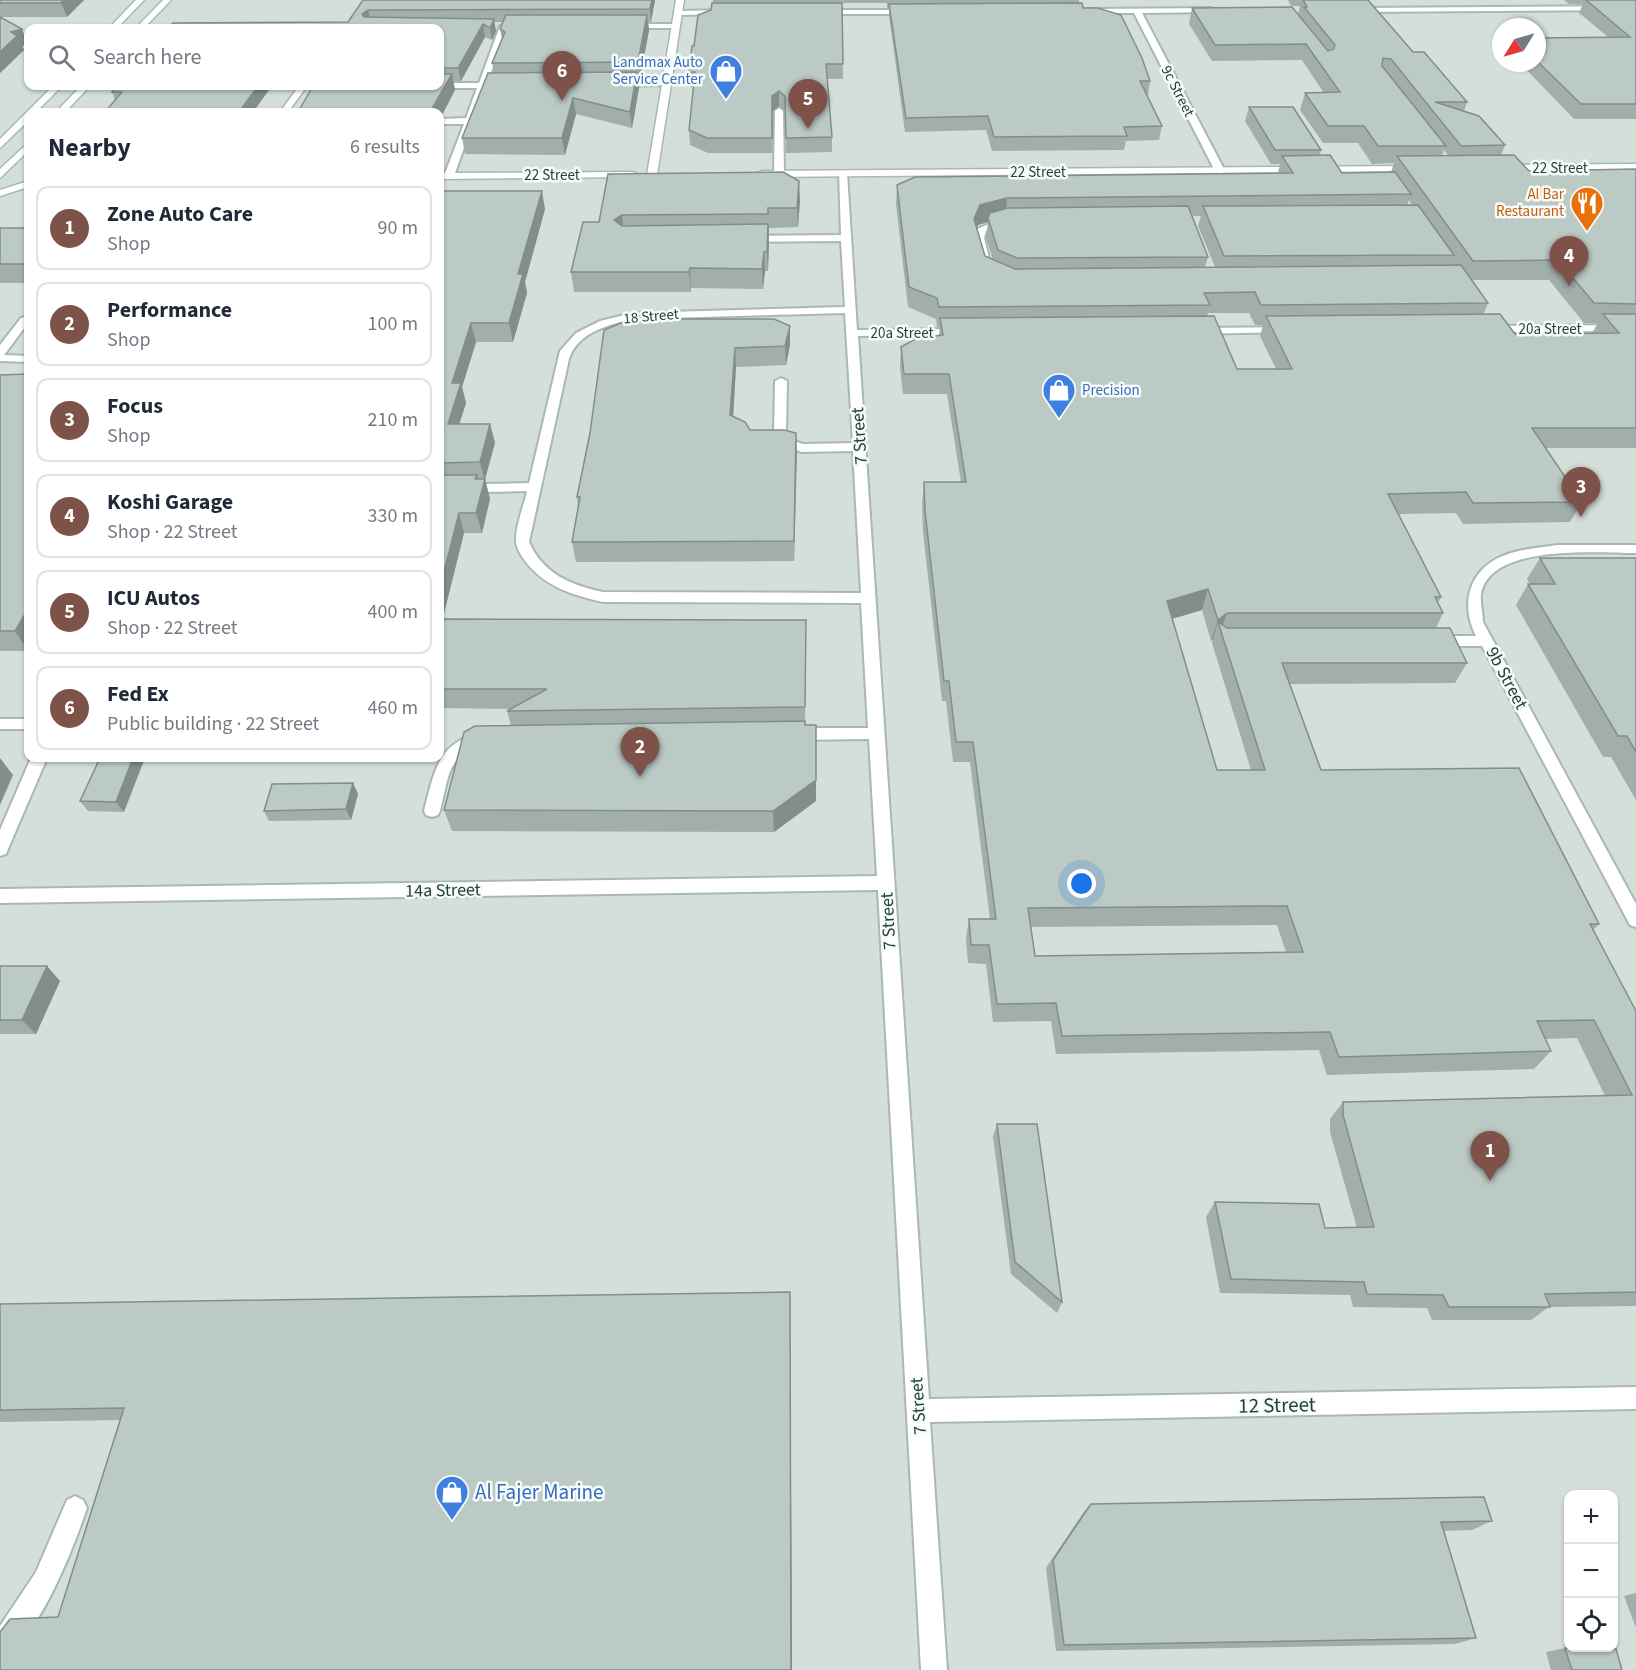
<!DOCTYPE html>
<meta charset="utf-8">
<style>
:root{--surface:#fff;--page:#f6f6f7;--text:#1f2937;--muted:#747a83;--line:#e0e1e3;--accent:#7f5249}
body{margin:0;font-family:"Source Sans 3",sans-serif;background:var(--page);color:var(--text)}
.controls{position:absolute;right:18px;bottom:18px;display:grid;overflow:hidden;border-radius:12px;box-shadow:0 2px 4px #0004}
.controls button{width:54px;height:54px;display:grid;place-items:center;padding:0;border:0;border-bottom:2px solid var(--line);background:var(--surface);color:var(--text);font:30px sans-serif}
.compass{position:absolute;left:1492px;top:18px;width:54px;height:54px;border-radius:50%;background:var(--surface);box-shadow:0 2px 4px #0004;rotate:233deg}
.you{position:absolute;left:1082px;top:884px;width:21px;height:21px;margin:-15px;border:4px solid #fff;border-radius:50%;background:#1a73e8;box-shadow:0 0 0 9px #1a73e833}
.badge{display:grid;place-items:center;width:39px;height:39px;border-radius:50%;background:var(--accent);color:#fff;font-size:20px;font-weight:700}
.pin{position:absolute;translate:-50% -50px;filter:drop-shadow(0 2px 3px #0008)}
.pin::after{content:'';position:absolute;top:32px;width:21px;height:18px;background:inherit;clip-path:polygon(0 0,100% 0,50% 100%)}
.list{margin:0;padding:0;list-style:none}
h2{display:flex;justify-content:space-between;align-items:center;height:78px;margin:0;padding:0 24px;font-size:26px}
h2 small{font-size:20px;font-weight:400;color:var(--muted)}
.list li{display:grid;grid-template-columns:39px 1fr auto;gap:18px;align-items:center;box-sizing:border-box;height:84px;margin:0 12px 12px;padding:0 12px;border:2px solid var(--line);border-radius:12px}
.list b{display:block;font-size:22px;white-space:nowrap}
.list p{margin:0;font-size:20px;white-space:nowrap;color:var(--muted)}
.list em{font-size:20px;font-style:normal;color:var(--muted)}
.icon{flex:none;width:33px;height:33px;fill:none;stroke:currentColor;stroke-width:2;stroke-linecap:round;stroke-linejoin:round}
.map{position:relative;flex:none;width:1636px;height:1670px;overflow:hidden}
.search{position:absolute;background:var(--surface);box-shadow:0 2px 4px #0004;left:24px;top:24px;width:420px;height:66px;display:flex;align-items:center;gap:15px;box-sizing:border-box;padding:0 21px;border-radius:12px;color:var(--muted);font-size:22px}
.panel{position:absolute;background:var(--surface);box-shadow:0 2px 4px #0004;left:24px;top:108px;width:420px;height:654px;border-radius:12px}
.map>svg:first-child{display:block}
.built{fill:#d4dfda;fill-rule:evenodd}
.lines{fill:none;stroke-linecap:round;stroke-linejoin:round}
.service-casing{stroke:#a8b8b2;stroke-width:4}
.minor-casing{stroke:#a8b8b2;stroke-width:3}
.secondary-casing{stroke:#a4bbb3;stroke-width:3}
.service{fill:#fff;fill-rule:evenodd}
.minor{fill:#fff;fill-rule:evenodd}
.secondary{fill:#fff;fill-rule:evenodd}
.wall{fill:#a1aea9;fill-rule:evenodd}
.shaded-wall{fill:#838d89}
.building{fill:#bbcac4;stroke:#838d89;stroke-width:1.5;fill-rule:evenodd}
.labels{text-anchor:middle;stroke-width:5;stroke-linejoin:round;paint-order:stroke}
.far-shop-label{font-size:15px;fill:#366cbe;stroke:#f7fbf9;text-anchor:end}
.far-street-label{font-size:15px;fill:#24423a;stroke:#f7fbf9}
.far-food-label{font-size:15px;fill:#c56008;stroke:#f7fbf9;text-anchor:end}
.street-label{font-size:18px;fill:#24423a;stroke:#f7fbf9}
.near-street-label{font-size:21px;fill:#24423a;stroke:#f7fbf9}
.near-shop-label{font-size:21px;fill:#366cbe;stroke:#f7fbf9;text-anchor:start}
</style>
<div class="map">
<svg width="1636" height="1670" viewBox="0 0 1636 1670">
<rect width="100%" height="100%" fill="#e6efeb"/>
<!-- built -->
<path class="built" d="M0,0H1636V1670H0ZM1501,27H1537V63H1501ZM28,28H440V86H28ZM28,112H440V758H28ZM1568,1494H1614V1648H1568Z"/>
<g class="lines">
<defs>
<path id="service" d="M1636,6V10L1355,12L1351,10L1355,8Z
M1212,8L1215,12L1142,13L1225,171L1220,174L1215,171L1134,13H1088L1084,11L1088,9Z
M726,10L729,14L678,15L674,13L678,11Z
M821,10H909L913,12L909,14H818Z
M504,24L508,26L487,83H505L509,85L505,87L485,88L454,176L446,178L444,176L464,124H440V119L466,118L477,88H432L428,86H440V83H479L500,26Z
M627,24H676L680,26L676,28H624V24Z
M670,81V85H667L615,86L611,84L615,82Z
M779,108L783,111L784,173L779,176L774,173L775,111Z
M839,171L847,173L857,330L960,329L965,332L960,335L858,336L929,1399L1636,1387V1409L930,1422L947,1670H921L878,890L0,903V889L877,876L869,739L794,740L789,738L786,734L789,730L794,728H868L861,603L603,602C572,595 542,586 523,558C520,554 516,546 516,541C515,528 524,505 527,491L440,493V485L529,483L560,351L576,333L600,321L633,313L845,307L841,241L745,242L740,239L745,236L841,235ZM845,313L853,443L803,444L791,440L786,433L787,381L781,378L775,381L774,433L782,446L802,452L853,451L861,593L603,592C571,585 543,574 529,542L569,359C578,332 608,325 633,319Z
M996,221L1008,220L1013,223L986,231L984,238L989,258L980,260L974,238L977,229Z
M25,317L28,318V323L4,355L28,356V362L0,361V345L21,318Z
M1636,325V331L1490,332L1485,329L1490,326Z
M1284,327L1288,328V332L1199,334L1194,331L1199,328Z
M1557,545H1636V553C1599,553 1490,543 1481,594C1480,603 1483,613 1483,622L1636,904V927L1630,925L1482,646H1434L1427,641L1434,636H1476C1461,607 1467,574 1498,558C1516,549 1538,548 1557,545Z
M0,719H28V729H0Z
M480,733L485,735L488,739L485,743C447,754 449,776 440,811L438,815L432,817L426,815L424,811C434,773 437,743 480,733Z
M31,758H47L8,849L6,854L0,856V830Z
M75,1496L83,1500L87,1508C74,1546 38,1642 0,1658V1626L36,1572L67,1500Z"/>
<path id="minor" d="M676,0H684L657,175L652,178L647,175Z
M299,86H307L288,112H280Z
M1636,164V170L1503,171L1498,168L1503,165Z
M1415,166L1420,169L1419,171L762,177L757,174L762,171Z
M632,172L636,173V177L440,179V173Z
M28,181V187L0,196V190Z"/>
<path id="secondary" d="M136,0H144L117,28H109Z
M163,0H171L144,28H136Z
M53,86H62L36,112H28V121L0,148V139Z
M81,86H90L65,112H56Z
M28,143V151L0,178V169Z"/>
</defs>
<!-- service casing -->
<use href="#service" class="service-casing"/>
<!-- minor casing -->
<use href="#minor" class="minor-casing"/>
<!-- secondary casing -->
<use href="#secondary" class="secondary-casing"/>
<!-- service -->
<use href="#service" class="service"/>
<!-- minor -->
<use href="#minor" class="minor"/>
<!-- secondary -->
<use href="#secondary" class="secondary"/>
</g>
<!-- wall -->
<path class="wall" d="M0,0H84L67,17H1L22,46L24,50L0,73Z
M363,0H655L651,22H648L649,30L640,79H638L639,88L632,128L576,114L565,155L465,154L462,138L494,73L492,63L502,39L500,29L503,22H494L496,31L492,40L485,37L461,81H453L455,90L440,119V28L348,22Z
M713,0H1079V3L1150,81L1148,95H1146L1162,126L1159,140L1126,141L1124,150L992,151L986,130L905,132L889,16V8H887V3H842L843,79H827L832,137V152L786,153L785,111L779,106L773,111L772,153H708L690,145L689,130L694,87H690L689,72L694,46L711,10L713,3Z
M1288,0H1368L1413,52L1467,102L1464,111L1505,145L1501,155L1529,171L1636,169V448H1546L1582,502L1570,522L1463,524L1456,513L1398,514L1441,597L1438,603L1443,613L1436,628L1467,663L1455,683L1290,684L1321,770L1599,924L1593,930L1636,1011V1306L1549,1307L1531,1320H1432L1427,1308L1353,1307L1350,1295L1220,1293L1206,1217L1215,1202L1325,1228H1357L1330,1132V1119L1343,1102L1605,1096L1577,1038L1545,1039L1551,1051L1534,1069L1327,1075L1319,1050L1056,1054L1051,1021L993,1022L986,964L968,963L966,938L969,919H990L970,762H953L946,701H942L923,532L922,503L924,482H961L947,394H903L900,367L901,347L939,335L940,327H937L936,319L908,307L896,204L897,185L1278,173L1280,164H1271L1245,121L1249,107L1321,150L1320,155L1342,173L1391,172L1394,163L1372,164L1358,143H1323L1300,110L1305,93H1324L1302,60L1212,61L1189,24L1192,8L1298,14L1300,6H1291ZM1444,150L1448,155H1442ZM1409,200L1412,205H1407ZM1192,216H1201L1198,226L1215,267H1205L1208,257ZM988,222L986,238L993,260L985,256L977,228L978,225ZM1472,280H1549L1584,323H1598L1592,333L1515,334L1483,315L1488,303ZM1208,313H1249L1255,325H1263L1260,336L1276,369H1237L1207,316ZM1202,610L1211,641L1213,639L1212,643L1251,770H1217L1172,619ZM1277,925L1286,952L1035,956L1031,927Z
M1564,0H1636V119H1574L1520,63H1537V38L1608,37L1579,13L1583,4H1569Z
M117,86L253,112L115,100L112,92Z
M608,174L800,200L798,227L769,228L768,271H765L763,289L691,288V292H574L571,272L599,222Z
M440,191L545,209L525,282L527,293L513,342H476L462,387L466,403L459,424H490L495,443L485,479L490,499L482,533H464L442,619L806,620L805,725L816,801L774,832L452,831L444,810L511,725L507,711L511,709L440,708Z
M0,228H28V283H0Z
M644,319L790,345L786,365L736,367L733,416L750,430L796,433L794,561L576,562L572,542L578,506L577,497Z
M28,374V651H0V375Z
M1540,558H1636V800L1611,757H1603L1516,605L1528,584H1530L1527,579Z
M100,758L124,812L88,811L80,801Z
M353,783L358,794L351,820L269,821L264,811Z
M0,966L60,981L36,1034H0Z
M997,1124L1062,1302L1057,1313L1011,1274L993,1137Z
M0,1304L790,1306L792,1670H0L58,1617L120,1420L0,1422Z
M1091,1504L1492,1521L1472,1530L1443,1531L1476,1638L1455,1644L1056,1651L1046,1568L1083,1513Z
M1636,1593V1628L1624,1596Z
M1565,1648L1622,1670H1551L1546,1652Z"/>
<!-- shaded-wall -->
<path class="shaded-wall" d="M63,0H84L67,17L61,3Z
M652,0H655L651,22L650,9Z
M368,10L371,23L365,27L362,14Z
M647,15L649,30L640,79L638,62Z
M494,19L496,31L492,40L490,28Z
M483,24L485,37L461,81L458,68Z
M22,29L28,44L22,46L24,50L0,73V52L11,32Z
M637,72L639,88L632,128L630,112Z
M452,74L455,90L440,119V112H430Z
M258,86H272L253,112H239Z
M779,91V106L773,111L772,153V96Z
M573,98L576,114L565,155L562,138Z
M799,181L800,200L798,227L797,208Z
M542,191L545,209L525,282L527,293L513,342L509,323L518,274Z
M1007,198L1005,218H988V222L978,225L972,239L974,219L980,205Z
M622,215L624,235L614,220Z
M768,224L769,244L768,271L767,252Z
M764,252L765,271L763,289L762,269Z
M690,268L691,288V292L689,272Z
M471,323L476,342L462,387L466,403L453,444L448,424L452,383Z
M790,326V345L786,365L785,346Z
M735,348L736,367L732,435L730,415Z
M490,424L495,443L485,479L490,499L482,533L476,513L475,479L477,475L481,494L485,481L480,462Z
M796,433L797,453L794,561V541Z
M459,513L464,533L440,630V587Z
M1208,589L1202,610L1161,622L1167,601Z
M28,609V651L15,631Z
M1227,613L1221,630L1218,622L1213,639L1211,641L1218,620Z
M0,758L13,775L0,805Z
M133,758H145L124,812L116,802Z
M816,780V801L774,832L773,811Z
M353,783L358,794L351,820L346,809Z
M47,966L60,981L36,1034L22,1020Z
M790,1292V1306L792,1670H791Z"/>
<!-- building -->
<path class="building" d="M0,0H63L61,3H0Z
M363,0H652L650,9L368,10L362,14L364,17L494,19L490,28L483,24L458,68H440V28H168L173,23L348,22Z
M1303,0H1368L1413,52H1424L1467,102H1435L1479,116L1505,145L1461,146L1391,59L1383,58L1382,66L1446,146H1378L1364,126H1328L1305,93L1340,92L1306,44L1215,45L1192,8L1292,7L1328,51L1334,49L1335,45L1304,7H1307Z
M1586,0H1636V104H1581L1537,61V38L1630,37Z
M712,3H842L843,64H826L832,137L786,138L785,96L779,91L772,96V138H707L689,130L695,72H689L692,46H694L698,15L711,10Z
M1082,3L1083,8H1098L1121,15L1142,58L1150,81H1140L1162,126L1124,127L1127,136L994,137L988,116L906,118L889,4Z
M506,15H647L638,62L492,63L505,32L500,29Z
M0,17L22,29L11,32L17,36L0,52Z
M637,72L630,112L573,98L562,138H462L488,73Z
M440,74H452L430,112H298L313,86H440Z
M117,86H258L239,112H105L122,92H112Z
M1249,107H1293L1321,150H1275Z
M1330,155L1342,173L1395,172L1411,194L1007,198L980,205L974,219L985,256L1015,269L1461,265L1488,303L1261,305L1255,292L1204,293L1210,305L939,307L937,298L909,287L897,185L915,177L1293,173L1282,156Z
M1514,155L1529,171L1636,169V304L1594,303L1558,260L1473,261L1397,156Z
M783,172L799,181L797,208H768V214L622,215L614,220L622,226L768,224L767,252H764L762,269L690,268L689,272H571L583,222H599L608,174Z
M440,191H542L518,274H523L509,323H471L452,383H461L448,424H490L480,462L440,463Z
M1418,205L1454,255L1224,256L1203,206Z
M1188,206L1208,257L1017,258L998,250L988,218L990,213L1008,208Z
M0,228H28V264H0Z
M643,314L644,319H774L790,326L785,346L735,348L730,415L745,422L750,430H784L796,433L794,541L572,542L580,497H577L590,433L604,330Z
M1500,314L1515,334L1619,333L1603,314H1636V428H1532L1582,502L1473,503L1466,492L1388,494L1441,597H1435L1443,613H1227L1218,620L1208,589L1167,601L1217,770H1265L1218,622L1227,628H1450L1467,663H1282L1321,770L1519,768L1599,924H1590L1636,1011V1292L1545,1294L1550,1307H1449L1443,1295L1367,1294L1364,1282L1231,1279L1215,1202L1319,1204L1325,1228L1374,1227L1343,1115V1102L1632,1095L1594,1020L1537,1021L1551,1051L1339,1057L1330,1032L1062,1036L1056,1003L997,1004L989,945H971L969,919H996L973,742H956L949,681H944L925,511L924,482H966L949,374H904L901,347L917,338L943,335L940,318L1214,316L1237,369H1292L1266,316ZM1287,906L1303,952L1035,956L1028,908Z
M28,374V609L15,631H0V375Z
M440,475H477L475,479H485L476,513H459L440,587Z
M1540,558H1636V752L1627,736H1618L1528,584H1555Z
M440,619L806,620L805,707L507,711L547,689H440Z
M805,721V725H816V780L773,811L444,810L464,732L475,726Z
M100,758H133L116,802L80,801Z
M353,783L346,809L264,811L272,784Z
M0,966H47L22,1020H0Z
M997,1124H1037L1062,1302L1015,1262Z
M790,1292L791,1670H0V1632L10,1619L58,1617L124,1408L0,1410V1304Z
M1484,1497L1492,1521L1441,1522L1476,1638L1064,1645L1053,1560L1091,1504Z
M1565,1648L1616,1649L1622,1670H1572Z"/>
<!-- icons -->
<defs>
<symbol id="shop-pin" viewBox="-11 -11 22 30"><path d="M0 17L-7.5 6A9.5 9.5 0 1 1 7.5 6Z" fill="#3f7fe0" stroke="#f7fbf9"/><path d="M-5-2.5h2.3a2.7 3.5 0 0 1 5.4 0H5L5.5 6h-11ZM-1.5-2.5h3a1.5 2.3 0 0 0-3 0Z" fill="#fff"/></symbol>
<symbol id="restaurant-pin" viewBox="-11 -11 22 30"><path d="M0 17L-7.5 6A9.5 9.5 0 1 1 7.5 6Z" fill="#e8710a" stroke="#f7fbf9"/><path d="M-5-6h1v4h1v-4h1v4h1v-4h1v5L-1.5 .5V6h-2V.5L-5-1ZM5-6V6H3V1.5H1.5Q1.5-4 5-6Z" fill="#fff"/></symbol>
</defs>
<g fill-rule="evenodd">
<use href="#shop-pin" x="707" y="52" width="38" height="52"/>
<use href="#restaurant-pin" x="1568" y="184" width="38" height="52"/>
<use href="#shop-pin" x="1040" y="371" width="38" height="52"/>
<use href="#shop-pin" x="433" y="1473" width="38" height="52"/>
</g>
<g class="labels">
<!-- far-shop labels -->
<g class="far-shop-label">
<text x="703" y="67">Landmax Auto<tspan x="703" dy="17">Service Center</tspan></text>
<text x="1082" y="395" text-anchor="start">Precision</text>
</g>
<!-- far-street labels -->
<g class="far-street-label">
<text transform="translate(1178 91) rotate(63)" y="5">9c Street</text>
<text x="1560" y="173">22 Street</text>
<text x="1038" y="177">22 Street</text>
<text x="552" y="180">22 Street</text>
<text transform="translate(651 316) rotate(-5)" y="5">18 Street</text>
<text x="1550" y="334">20a Street</text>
<text x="902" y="338">20a Street</text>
</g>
<!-- far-food labels -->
<g class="far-food-label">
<text x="1564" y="199">Al Bar<tspan x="1564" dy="17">Restaurant</tspan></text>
</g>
<!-- street labels -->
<g class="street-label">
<text transform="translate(859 436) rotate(-94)" y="6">7 Street</text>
<text transform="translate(1507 678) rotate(62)" y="6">9b Street</text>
<text transform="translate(443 890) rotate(-1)" y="6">14a Street</text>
<text transform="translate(888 921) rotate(-93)" y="6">7 Street</text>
<text transform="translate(918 1406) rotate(-94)" y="6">7 Street</text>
</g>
<!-- near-street labels -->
<g class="near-street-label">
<text transform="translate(1277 1405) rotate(-1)" y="7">12 Street</text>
</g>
<!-- near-shop labels -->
<g class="near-shop-label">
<text x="475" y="1499">Al Fajer Marine</text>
</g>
</g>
</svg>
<div class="controls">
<button>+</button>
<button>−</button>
<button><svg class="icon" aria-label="locate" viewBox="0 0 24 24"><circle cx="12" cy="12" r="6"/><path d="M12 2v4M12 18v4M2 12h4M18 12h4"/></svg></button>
</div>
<svg class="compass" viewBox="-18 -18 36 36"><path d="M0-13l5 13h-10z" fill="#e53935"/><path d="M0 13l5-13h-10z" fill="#747a83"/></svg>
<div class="you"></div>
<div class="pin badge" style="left:1490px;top:1181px">1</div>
<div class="pin badge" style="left:640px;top:777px">2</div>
<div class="pin badge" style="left:1581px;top:517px">3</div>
<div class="pin badge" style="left:1569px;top:286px">4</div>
<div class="pin badge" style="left:808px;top:129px">5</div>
<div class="pin badge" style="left:562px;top:101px">6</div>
<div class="search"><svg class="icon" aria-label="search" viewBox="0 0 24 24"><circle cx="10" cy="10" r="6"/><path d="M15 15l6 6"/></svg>Search here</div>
<section class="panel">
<h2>Nearby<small>6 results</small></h2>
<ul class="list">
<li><span class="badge">1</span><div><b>Zone Auto Care</b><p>Shop</p></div><em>90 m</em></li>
<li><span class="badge">2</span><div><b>Performance</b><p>Shop</p></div><em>100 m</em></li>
<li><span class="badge">3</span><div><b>Focus</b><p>Shop</p></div><em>210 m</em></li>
<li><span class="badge">4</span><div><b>Koshi Garage</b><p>Shop · 22 Street</p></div><em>330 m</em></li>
<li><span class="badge">5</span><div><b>ICU Autos</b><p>Shop · 22 Street</p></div><em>400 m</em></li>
<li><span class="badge">6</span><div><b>Fed Ex</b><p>Public building · 22 Street</p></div><em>460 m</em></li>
</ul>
</section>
</div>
